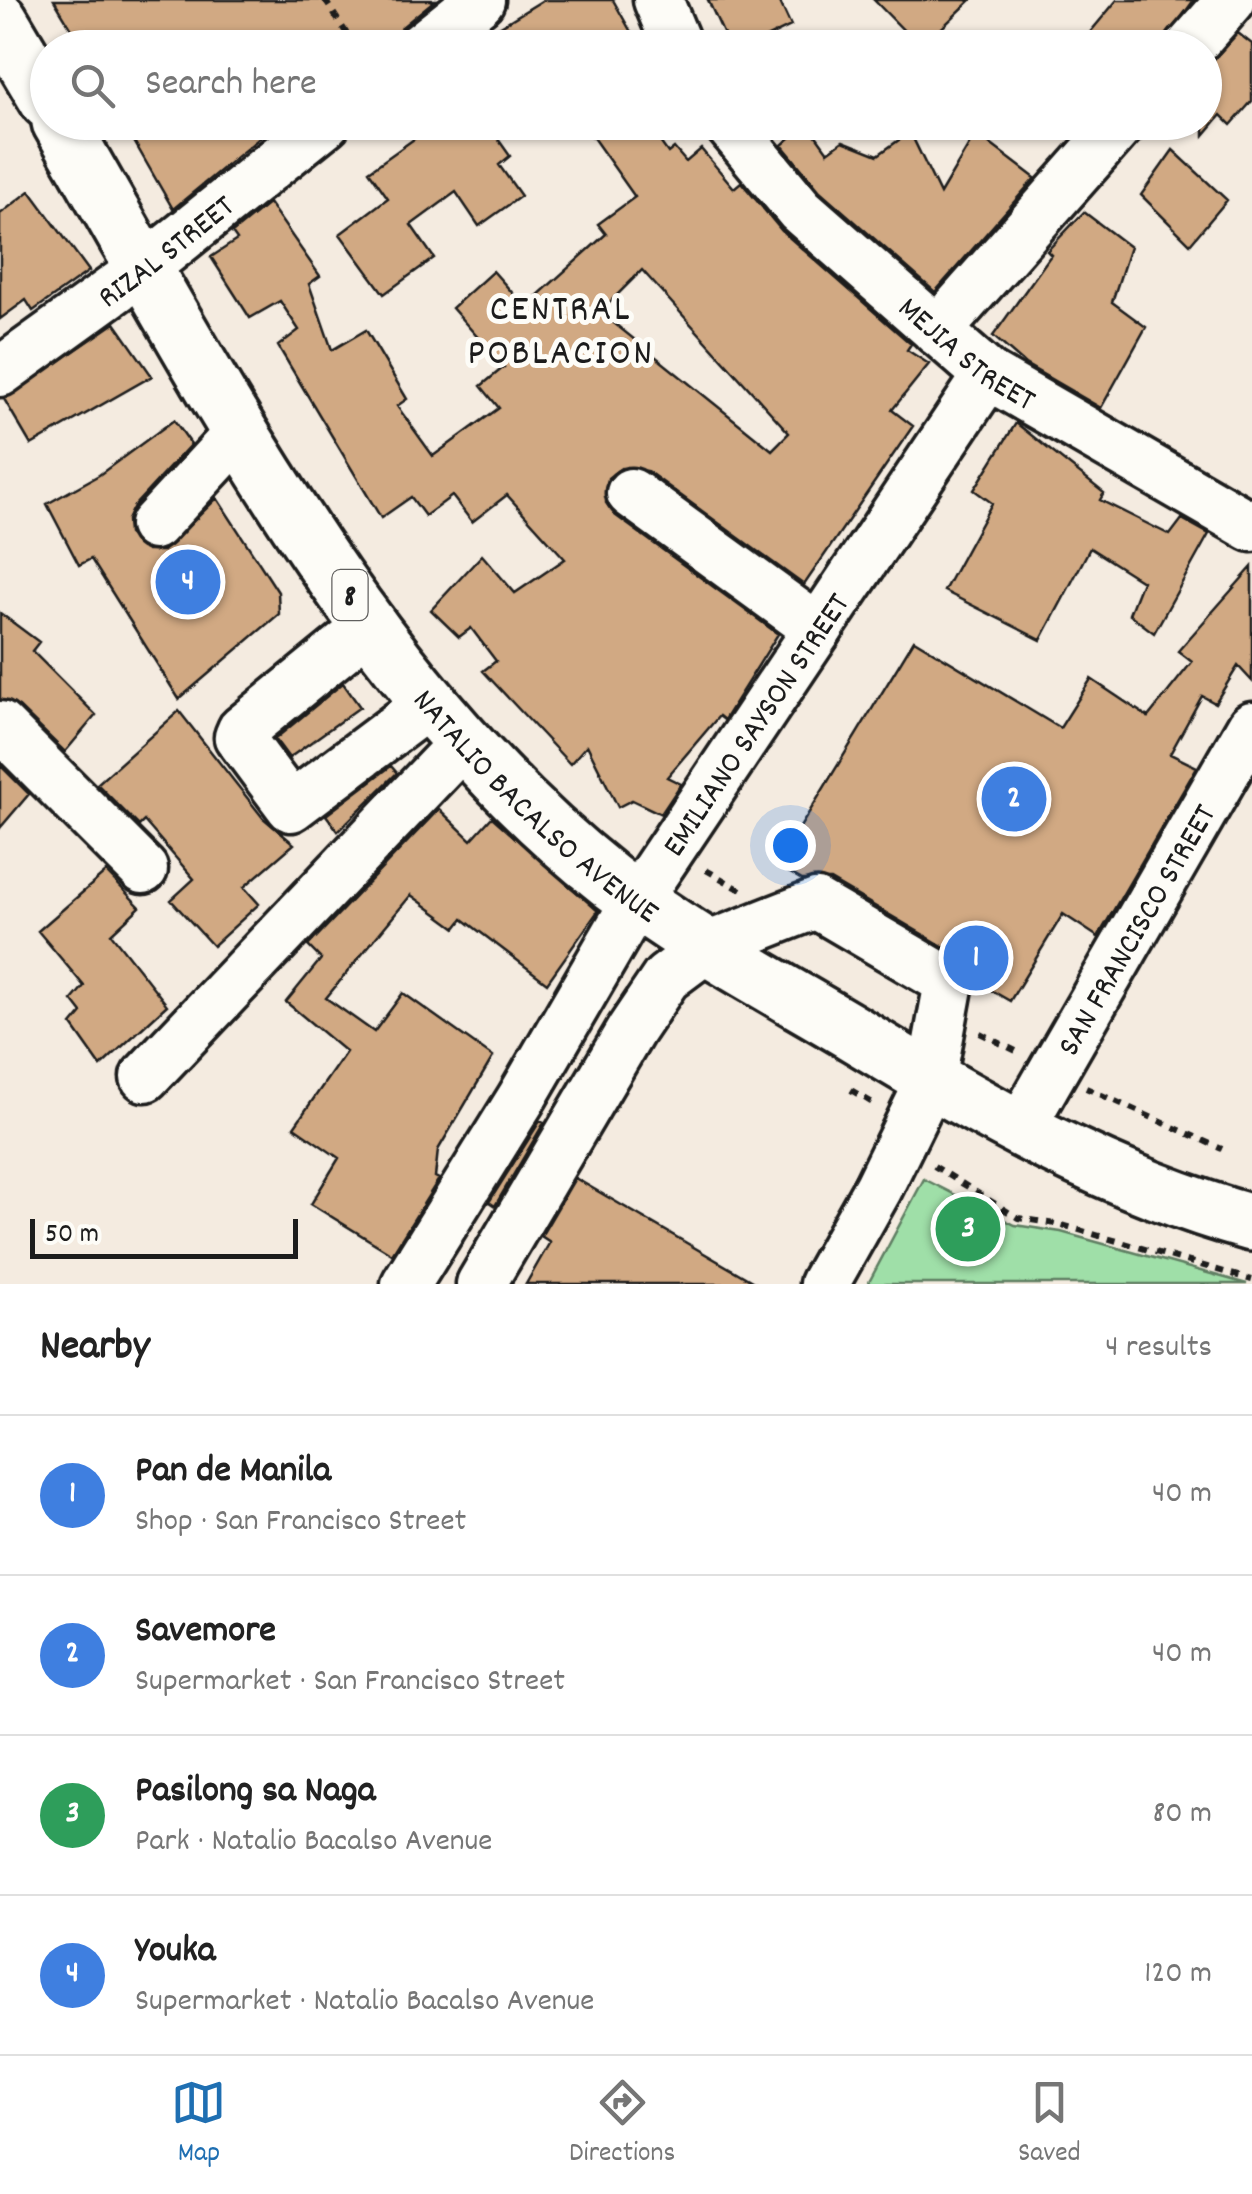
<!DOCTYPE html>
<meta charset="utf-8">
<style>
:root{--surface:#fff;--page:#f6f6f6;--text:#222;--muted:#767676;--line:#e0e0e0;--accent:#1f6fb2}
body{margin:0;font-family:Dekko,sans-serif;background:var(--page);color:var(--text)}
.scale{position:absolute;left:30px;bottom:25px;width:268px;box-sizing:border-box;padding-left:10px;border:5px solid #1c1c1c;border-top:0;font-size:28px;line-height:35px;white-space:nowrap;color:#1c1c1c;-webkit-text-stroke:8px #fdfcf7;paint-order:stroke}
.you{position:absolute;left:790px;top:845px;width:35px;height:35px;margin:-25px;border:8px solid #fff;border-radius:50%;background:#1a73e8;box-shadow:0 0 0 15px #1a73e833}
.badge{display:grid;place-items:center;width:65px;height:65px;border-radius:50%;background:var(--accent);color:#fff;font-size:32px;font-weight:700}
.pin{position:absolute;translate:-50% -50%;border:5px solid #fff;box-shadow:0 2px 10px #0006}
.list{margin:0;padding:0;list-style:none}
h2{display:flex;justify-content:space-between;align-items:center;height:130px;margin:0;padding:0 40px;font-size:42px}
h2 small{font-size:32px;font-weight:400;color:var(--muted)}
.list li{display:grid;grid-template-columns:65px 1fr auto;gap:30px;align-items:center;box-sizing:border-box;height:160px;padding:0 40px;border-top:2px solid var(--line)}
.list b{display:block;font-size:38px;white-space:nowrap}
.list p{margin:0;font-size:32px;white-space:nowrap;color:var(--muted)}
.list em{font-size:32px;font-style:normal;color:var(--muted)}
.icon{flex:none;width:55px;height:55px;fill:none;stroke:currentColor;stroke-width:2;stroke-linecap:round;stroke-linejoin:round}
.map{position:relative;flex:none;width:1252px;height:1284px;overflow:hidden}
.search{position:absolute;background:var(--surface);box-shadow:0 2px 8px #0004;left:30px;right:30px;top:30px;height:110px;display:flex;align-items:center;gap:25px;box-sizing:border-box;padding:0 35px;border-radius:55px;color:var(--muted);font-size:38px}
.sheet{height:770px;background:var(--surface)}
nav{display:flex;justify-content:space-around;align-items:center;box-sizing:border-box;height:140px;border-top:2px solid var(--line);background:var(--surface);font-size:28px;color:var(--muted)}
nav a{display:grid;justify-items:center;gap:5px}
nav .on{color:var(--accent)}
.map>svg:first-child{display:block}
.green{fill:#9fdfa8;stroke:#5e7e62;stroke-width:2.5}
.building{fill:#d1a983;stroke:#1c1c1c;stroke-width:2.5;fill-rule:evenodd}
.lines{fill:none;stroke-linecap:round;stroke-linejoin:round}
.minor-casing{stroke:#1c1c1c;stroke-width:55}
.highway-casing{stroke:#1c1c1c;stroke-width:62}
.path{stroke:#1c1c1c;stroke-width:6;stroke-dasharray:8 8;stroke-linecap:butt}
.minor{stroke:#fdfcf7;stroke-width:48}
.highway{stroke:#fdfcf7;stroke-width:55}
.labels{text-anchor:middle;stroke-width:10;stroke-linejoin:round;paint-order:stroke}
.shield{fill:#fdfcf7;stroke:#605f5e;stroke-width:2.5}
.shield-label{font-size:30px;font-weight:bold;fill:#1c1c1c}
.street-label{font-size:32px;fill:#1c1c1c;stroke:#fdfcf7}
.quarter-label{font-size:38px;letter-spacing:2.5px;fill:#1c1c1c;stroke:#fdfcf7}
</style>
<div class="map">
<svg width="1252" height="1284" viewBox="0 0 1252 1284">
<rect width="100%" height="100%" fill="#f4ebe0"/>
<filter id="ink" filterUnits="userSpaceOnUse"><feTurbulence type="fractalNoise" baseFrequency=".01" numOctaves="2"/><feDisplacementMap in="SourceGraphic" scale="20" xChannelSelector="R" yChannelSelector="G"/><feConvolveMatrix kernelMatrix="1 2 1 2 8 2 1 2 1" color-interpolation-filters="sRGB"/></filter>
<g filter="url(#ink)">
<!-- green -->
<path class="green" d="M924,1179L1015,1225L1061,1232L1247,1284H868Z"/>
<!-- building -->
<path class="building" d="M54,0H435L402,27L393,48H83Z
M543,0H613L631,32L607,48H465Z
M708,0H779L791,26L745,48H730Z
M874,0H971L921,48Z
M1117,0H1194L1159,48H1077Z
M1238,33L1252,44V101L1231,125L1221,115L1204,135V70Z
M123,122H279L173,209Z
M401,122H486L510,156L499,165L521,196L479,226L456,192L411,225L434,258L384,294L340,234L388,198L369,171L414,139Z
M582,122H646L668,153L674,148L686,162L701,149L734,188L741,182L782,231L911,344L907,350L929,364L892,410L913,426L804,585L647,471L621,468L608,478L606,503L615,515L778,634L724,720L719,716L667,777L681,784L661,814L632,800L618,807L587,745L570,764L483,671L496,661L471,628L459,637L431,610L482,555L515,593L565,559L507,495L472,522L452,496L425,516L411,497L381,518L278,346L299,330L280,301L250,318L211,257L237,240L232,233L269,203L320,276L309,284L332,350L366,330L407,399L397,406L433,456L499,408L481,386L504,367L452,308L493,271L525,307L606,234L598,224L635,197ZM642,270L789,433L772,450L600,312Z
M807,123L828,152L843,141L878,155L910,132L940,194L976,133L1035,178L935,292L820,191L782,145Z
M1173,150L1227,200L1190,244L1141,195Z
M30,191L89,271L33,311L26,300L0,319V214Z
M1084,212L1130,247L1112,302L1146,327L1101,408L1025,364L993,336L1051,255L1047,251Z
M115,323L152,376L31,445L4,399Z
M174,420L191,444L134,506L127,520L128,534L147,551H163L217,498L278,592L279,614L179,699L91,559L79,565L47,504L99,475Z
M1016,423L1104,493L1100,500L1170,535L1182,519L1209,534L1154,633L1129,614L1142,581L1090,548L1041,640L944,591L992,503L974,490Z
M1252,567V681L1238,666L1215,703L1202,696L1170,754L1197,767L1098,937L1063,914L1010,1001L975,981L973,970L963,958L830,880H802L777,865L914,640L1060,728L1091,679L1148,717L1192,662L1178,651Z
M0,613L39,642L32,651L96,715L65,752L19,707L0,699Z
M343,683L360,707L289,758L275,739Z
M179,711L263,818L294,844L244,887L259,904L213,946L171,900L194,879L144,821L139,826L97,784Z
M0,765L29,794L0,828Z
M391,766L397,773L338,831L326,815Z
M439,809L471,840L492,817L598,911L547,983L463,919L456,928L411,895L326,998L374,1032L403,993L493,1057L438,1150L435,1177L439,1179L392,1254L311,1204L339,1158L294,1127L346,1052L286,1002L321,959L308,946Z
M106,872L140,907L111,934L167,1005L101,1066L72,1025L82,1013L72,1000L84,986L38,931Z
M540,1121L544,1123L495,1206L489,1202Z
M575,1178L757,1284H526L550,1242L541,1236Z"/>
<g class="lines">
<defs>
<g id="minor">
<path d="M658,0L678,48"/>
<path d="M420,48L480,0"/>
<path d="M1189,48L1231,0"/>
<path id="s1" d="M727,122L800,210L988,375L1252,527"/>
<path d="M937,331L1122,122"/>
<path id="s2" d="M0,372L144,268L326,122"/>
<path d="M631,493L818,629"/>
<path d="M154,525L240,432"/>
<path d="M372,624L242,730L239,737L291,807L432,701"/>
<path d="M0,726L143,869"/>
<path d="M145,1077L465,741"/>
<path id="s3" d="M1019,1130L1252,726"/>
<path id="s4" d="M406,1284L521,1099L637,899L988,375"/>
<path d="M481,1284L631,1030L666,978L709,946L816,904L949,982L931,1080L878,1188L824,1284"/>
</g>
<g id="highway">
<path d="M0,20L48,101"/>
<path id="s5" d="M60,122C214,387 365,687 609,880C686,940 775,986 858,1036C983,1112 1111,1184 1252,1223"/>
</g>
</defs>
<!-- minor casing -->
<use href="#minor" class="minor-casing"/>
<!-- highway casing -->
<use href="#highway" class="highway-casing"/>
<!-- path -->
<path class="path" d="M325,0L356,48
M706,870L743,891
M980,1033L1018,1052
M1086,1088L1222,1149
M851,1090L876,1105
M934,1166L1018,1218L1062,1225L1252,1280"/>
<!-- minor -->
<use href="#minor" class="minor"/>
<!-- highway -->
<use href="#highway" class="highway"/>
</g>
</g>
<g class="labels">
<!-- shield labels -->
<rect class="shield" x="332.5" y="570" width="35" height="50" rx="8"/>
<g class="shield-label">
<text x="350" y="605">8</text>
</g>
<!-- street labels -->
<g class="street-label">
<text dy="11" stroke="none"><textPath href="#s2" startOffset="205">RIZAL STREET</textPath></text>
<text dy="11" stroke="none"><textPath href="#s1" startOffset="335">MEJIA STREET</textPath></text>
<text dy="11" stroke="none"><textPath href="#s4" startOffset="660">EMILIANO SAYSON STREET</textPath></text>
<text dy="11" stroke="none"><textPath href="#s5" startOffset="838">NATALIO BACALSO AVENUE</textPath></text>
<text dy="11" stroke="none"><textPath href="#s3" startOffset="232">SAN FRANCISCO STREET</textPath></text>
</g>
<!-- quarter labels -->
<g class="quarter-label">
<text x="561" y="319">CENTRAL<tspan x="561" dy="44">POBLACION</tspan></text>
</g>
</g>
</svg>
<div class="scale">50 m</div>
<div class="you"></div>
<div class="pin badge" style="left:976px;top:958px;background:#3f7fe0">1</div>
<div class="pin badge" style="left:1014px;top:799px;background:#3f7fe0">2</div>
<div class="pin badge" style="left:968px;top:1229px;background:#2e9e5b">3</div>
<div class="pin badge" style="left:188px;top:582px;background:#3f7fe0">4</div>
<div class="search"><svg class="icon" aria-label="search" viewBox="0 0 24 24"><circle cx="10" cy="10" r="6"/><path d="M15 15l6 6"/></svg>Search here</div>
</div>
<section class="sheet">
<h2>Nearby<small>4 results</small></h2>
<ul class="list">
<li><span class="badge" style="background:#3f7fe0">1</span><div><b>Pan de Manila</b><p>Shop · San Francisco Street</p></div><em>40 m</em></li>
<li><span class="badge" style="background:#3f7fe0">2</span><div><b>Savemore</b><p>Supermarket · San Francisco Street</p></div><em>40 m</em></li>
<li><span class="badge" style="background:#2e9e5b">3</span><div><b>Pasilong sa Naga</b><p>Park · Natalio Bacalso Avenue</p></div><em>80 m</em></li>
<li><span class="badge" style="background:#3f7fe0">4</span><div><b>Youka</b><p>Supermarket · Natalio Bacalso Avenue</p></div><em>120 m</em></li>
</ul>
</section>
<nav>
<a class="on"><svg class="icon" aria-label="map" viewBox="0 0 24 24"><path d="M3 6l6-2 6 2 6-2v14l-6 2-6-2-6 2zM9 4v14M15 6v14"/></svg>Map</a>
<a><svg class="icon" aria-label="directions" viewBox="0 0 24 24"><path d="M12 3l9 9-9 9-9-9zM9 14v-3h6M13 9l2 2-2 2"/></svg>Directions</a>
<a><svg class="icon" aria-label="saved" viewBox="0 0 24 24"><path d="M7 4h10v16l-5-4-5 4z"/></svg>Saved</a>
</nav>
